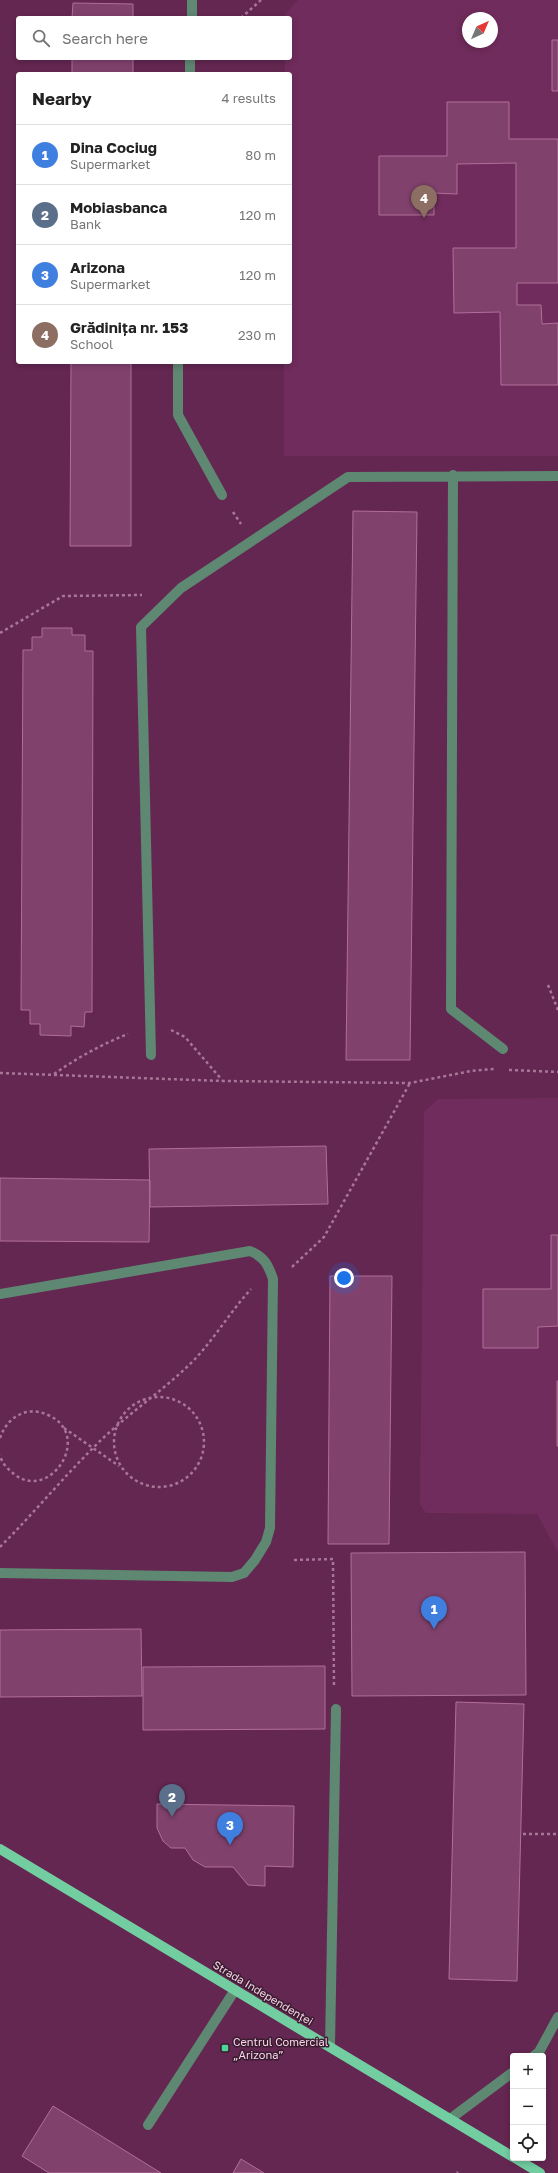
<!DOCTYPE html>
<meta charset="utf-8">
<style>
:root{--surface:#fff;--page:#f2f2f2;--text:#222;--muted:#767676;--line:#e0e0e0;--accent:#0b8043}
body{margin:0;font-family:"Golos Text",sans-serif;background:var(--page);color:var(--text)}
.controls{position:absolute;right:12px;bottom:12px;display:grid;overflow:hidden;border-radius:4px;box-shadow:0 2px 6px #0003}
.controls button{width:36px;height:36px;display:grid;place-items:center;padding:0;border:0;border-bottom:1px solid var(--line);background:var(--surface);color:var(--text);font:20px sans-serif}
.compass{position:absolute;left:462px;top:12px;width:36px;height:36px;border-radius:50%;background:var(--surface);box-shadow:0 2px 6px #0003;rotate:44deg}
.you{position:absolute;left:344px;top:1278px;width:14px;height:14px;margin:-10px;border:3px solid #fff;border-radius:50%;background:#1a73e8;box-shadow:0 0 0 6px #1a73e833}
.badge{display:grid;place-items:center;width:26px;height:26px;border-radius:50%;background:var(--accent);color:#fff;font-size:13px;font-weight:700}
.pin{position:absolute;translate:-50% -33px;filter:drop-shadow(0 1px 2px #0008)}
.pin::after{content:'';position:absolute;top:21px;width:14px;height:12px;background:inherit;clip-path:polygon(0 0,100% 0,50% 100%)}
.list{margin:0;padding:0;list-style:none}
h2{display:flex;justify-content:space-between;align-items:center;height:52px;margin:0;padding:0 16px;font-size:17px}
h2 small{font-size:13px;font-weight:400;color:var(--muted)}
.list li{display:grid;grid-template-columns:26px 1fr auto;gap:12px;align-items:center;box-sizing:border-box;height:60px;padding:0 16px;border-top:1px solid var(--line)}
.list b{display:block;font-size:15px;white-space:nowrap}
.list p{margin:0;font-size:13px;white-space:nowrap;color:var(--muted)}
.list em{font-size:13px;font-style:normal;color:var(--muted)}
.icon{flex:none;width:22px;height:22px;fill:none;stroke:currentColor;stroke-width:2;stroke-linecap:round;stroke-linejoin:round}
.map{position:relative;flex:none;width:558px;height:2173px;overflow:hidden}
.search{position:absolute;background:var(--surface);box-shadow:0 2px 6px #0003;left:16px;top:16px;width:276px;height:44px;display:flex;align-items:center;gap:10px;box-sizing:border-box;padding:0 14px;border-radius:4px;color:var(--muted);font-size:15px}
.panel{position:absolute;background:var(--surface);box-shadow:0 2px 6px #0003;left:16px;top:72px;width:276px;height:292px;border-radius:4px}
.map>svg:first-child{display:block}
.built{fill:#702c5c;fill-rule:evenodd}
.building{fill:#80416c;stroke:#b26e9b}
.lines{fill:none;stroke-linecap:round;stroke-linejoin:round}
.path{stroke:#a87697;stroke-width:2.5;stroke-dasharray:3 3;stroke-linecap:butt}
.minor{stroke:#5e8872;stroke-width:10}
.major{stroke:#72cda1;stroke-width:10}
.poi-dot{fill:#4fd399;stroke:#391d2f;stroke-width:1.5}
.labels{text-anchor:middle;stroke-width:3;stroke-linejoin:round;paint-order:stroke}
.street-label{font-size:11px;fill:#f9d3ea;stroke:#391d2f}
.poi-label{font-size:11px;fill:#f9d3ea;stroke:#391d2f;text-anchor:start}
</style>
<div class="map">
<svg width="558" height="2173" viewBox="0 0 558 2173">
<rect width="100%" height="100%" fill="#642751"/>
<!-- built -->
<path class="built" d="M298,0H558V456H284V362H290V74H285V58H290V18H285V14ZM468,18H492V42H468Z
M558,1098V1552L537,1514L426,1513L420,1505L424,1112L438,1099Z"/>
<!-- building -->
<path class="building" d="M73,3L133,4V18H72Z
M552,40H558V91H552Z
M72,58H133V74H72Z
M447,102H509V139H558V283H517V305H541L542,324L558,323V385H501L500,312L454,313L453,248H516V163L457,164V194L434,193V215H379V156H447Z
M71,362H131V546H70Z
M353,511L417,512L410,1060H346Z
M42,628H72V635H85V651H93L92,1012H85L84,1027L71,1026V1036L40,1035V1024H30V1010H21L23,650H32V637H42Z
M326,1146L328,1204L150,1207L149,1149Z
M0,1178L150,1180L149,1242L0,1241Z
M551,1235H558V1326L538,1327V1348H483V1289H551Z
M330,1276H392L389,1544H328Z
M557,1381H558V1446H557Z
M525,1552L526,1695L352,1696L351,1553Z
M141,1629L142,1696L0,1697V1630Z
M325,1666V1729L143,1730V1667Z
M456,1702L524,1704L517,1981L449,1979Z
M157,1804L294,1806L293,1867L265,1866V1886L248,1885L233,1867H205L193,1860L185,1848H171L163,1841L157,1828Z
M53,2106L161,2173H49L22,2156Z
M241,2159L264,2173H233Z"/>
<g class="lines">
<!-- path -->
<path class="path" d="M241,18L261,0
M233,512L241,524
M0,633L63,596L142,595
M548,985L558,1010
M171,1030L185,1037L222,1080
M509,1070L558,1072
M0,1073L223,1081L410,1083L471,1071L494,1069
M54,1074C77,1058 102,1044 128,1034
M292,1267L324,1237L410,1083
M114 1442a45 45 0 1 1 90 0a45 45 0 1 1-90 0Z
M64,1428L119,1466
M0,1438C7,1417 27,1405 48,1415C94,1435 50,1503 14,1474C8,1469 2,1464 0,1455
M0,1547C32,1515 61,1480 93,1448C125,1415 164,1391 196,1358C216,1336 231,1311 251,1289
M294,1560L333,1559L334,1688
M523,1834H558
M457,2173L458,2172"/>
<!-- minor -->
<path class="minor" d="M192,18V0
M190,74V58
M178,362V415L222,495
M453,475L451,1009L503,1049
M151,1055L141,627L181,588L348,477L558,476
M0,1294L250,1251C264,1257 268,1264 273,1279L270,1528L266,1542L255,1560L244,1573L232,1577L0,1573
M330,2046L336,1709
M534,2056L539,2052L558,2017
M450,2119L513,2072
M148,2125L235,1990"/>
<!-- major -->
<path class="major" d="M0,1849L513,2157
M515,2158L540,2173"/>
</g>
<!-- markers -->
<rect class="poi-dot" x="221" y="2044" width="8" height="8" rx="2"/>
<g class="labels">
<!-- street labels -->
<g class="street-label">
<text transform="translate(263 1993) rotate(31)" y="4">Strada Independenței</text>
</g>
<!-- poi labels -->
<g class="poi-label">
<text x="233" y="2046">Centrul Comercial<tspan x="233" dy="13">„Arizona”</tspan></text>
</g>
</g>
</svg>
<div class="controls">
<button>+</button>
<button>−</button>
<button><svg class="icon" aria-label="locate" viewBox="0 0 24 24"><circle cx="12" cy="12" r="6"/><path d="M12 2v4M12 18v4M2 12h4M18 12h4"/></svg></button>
</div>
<svg class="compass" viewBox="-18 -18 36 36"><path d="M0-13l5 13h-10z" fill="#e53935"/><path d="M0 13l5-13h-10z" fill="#767676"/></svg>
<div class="you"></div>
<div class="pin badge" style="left:434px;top:1629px;background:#3f7fe0">1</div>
<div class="pin badge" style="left:172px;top:1817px;background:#5c6f8a">2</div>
<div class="pin badge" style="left:230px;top:1845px;background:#3f7fe0">3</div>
<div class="pin badge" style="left:424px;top:218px;background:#8d6e63">4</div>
<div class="search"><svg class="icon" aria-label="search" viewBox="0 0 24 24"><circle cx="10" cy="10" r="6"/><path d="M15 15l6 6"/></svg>Search here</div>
<section class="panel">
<h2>Nearby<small>4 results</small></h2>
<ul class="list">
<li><span class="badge" style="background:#3f7fe0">1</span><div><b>Dina Cociug</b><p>Supermarket</p></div><em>80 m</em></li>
<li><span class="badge" style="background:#5c6f8a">2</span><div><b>Mobiasbanca</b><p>Bank</p></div><em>120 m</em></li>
<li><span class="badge" style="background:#3f7fe0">3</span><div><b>Arizona</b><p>Supermarket</p></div><em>120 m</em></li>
<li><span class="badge" style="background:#8d6e63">4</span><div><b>Grădinița nr. 153</b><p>School</p></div><em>230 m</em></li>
</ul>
</section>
</div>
